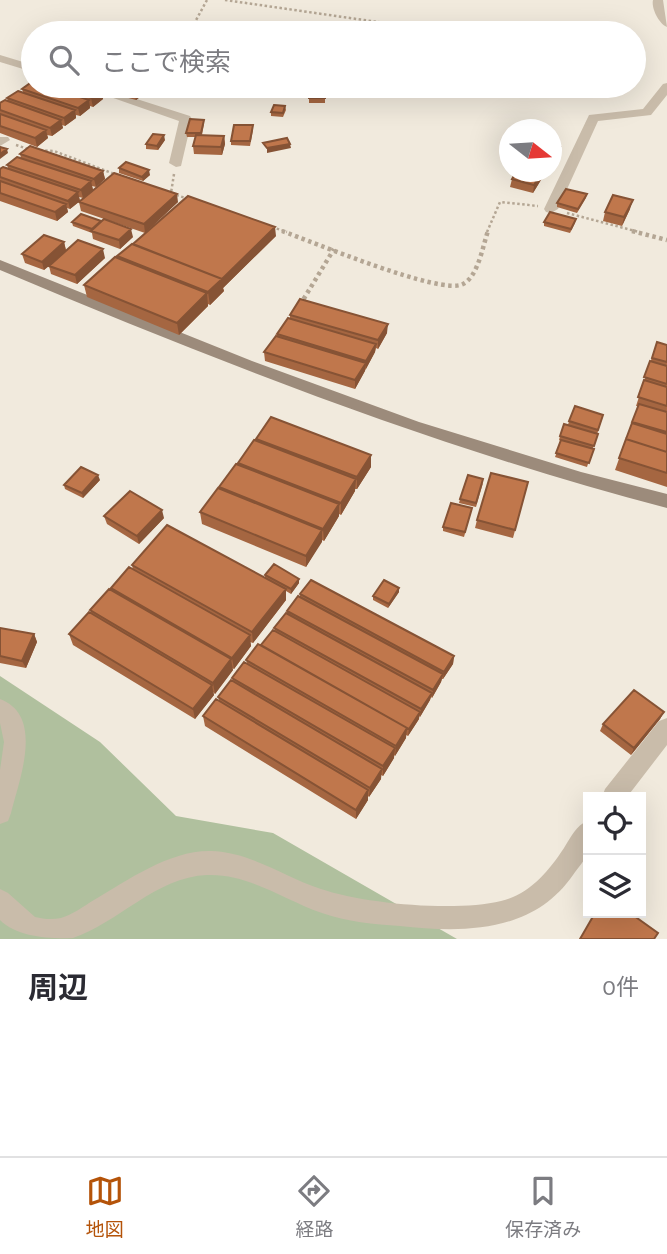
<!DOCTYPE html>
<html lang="ja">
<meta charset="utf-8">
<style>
:root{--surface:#fff;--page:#f7f7f7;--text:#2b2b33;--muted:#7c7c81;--line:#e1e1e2;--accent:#b45309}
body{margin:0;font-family:Karla,"Noto Sans JP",sans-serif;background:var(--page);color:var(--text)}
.controls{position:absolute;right:21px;bottom:21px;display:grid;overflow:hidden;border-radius:0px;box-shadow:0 7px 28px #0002}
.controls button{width:63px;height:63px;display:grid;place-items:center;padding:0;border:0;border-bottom:2px solid var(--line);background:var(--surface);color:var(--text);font:35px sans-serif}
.compass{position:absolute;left:499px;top:119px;width:63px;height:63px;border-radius:50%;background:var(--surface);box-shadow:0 7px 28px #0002;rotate:107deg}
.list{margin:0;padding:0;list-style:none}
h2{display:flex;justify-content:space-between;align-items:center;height:91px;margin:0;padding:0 28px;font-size:30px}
h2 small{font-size:23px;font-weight:400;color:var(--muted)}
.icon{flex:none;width:38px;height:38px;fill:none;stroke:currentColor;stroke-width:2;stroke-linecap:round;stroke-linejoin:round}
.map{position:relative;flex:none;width:667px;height:939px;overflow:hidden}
.search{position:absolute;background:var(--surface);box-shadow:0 7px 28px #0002;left:21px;right:21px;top:21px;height:77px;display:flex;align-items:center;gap:18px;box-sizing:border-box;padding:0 24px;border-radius:38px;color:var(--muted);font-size:26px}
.sheet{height:217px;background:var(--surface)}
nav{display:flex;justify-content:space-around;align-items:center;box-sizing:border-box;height:98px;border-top:2px solid var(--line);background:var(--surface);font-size:19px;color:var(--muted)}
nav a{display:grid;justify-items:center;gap:4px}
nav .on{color:var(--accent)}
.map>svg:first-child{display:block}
.green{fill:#b0c09e}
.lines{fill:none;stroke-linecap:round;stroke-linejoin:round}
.path-far1{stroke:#b4a694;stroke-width:2.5;stroke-dasharray:2.5 2.5;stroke-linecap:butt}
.path{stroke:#b4a694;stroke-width:4.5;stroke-dasharray:3.5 3.5;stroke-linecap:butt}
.street{fill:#c9bcaa;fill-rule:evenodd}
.secondary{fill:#9c8b7b;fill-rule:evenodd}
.wall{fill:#a56641}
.shaded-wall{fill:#865335}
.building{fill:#c0774c;stroke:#865335;stroke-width:2}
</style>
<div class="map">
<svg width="667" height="939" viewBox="0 0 667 939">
<rect width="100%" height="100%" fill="#f1eadd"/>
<!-- green -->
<path class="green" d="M0,676L100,742L176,816L273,833L457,939H0Z"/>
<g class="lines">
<!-- path-far1 -->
<path class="path-far1" d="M225,0L454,33
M189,33L207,0
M16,145L31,150L54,151L117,175
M174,174L171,193L191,200
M567,213L639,232
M272,227L287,232
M487,232L500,202L538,206"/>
<!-- path -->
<path class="path" d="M282,231C311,241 441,296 463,284C478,277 483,245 488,231
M632,231L667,240
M300,305L334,249"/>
<!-- street -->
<path class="street" d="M653,0H663L667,27C659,24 651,8 653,0Z
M0,55L33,65V72L0,62Z
M667,83V95L651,115L598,121L558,209L551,213L546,212L544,209L589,115L643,109L663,84Z
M79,86H96L190,116L192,119L181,166L176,167L169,163L179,121Z
M0,137H8L10,140L0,146Z
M0,699C45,716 19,780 11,813L8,821L0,824V770L4,742L0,723Z
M667,718V745L627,797H602L605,789L659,721Z
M588,821C588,830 591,844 588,853C585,860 578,868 573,875C533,933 464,933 400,926C374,924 347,922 322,913C284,900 248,873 207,875C156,877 118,923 73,938C49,939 17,937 0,920V889L8,893L35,917C43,919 52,920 61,918C72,915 84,906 94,900C128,880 170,850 211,851C251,852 284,877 321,889C365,904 456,912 501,901C530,894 548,872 564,848C571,837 576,825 588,821Z"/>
<!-- secondary -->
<path class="secondary" d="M0,260L252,361L419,422L581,472L667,494V508C437,448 219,362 0,270Z"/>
</g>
<!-- wall -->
<path class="wall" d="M33,86H87L102,91L103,99L93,107L90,106V108L80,116L76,115V118L65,126L62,125L63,128L52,136L47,135L48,138L37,147L0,133V103L8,101L7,98L23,92L22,89Z
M309,86H325V103H309Z
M116,90L144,94L136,100L117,95Z
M285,106L286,110L283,117L271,116V112Z
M204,124L202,135L224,136L225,144L222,155L194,154L193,146L195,137H187L186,133Z
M253,130L250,146L231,145V141Z
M165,140L158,150L146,149V144Z
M20,154L103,171L105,179L96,187L92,186L93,190L178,202L145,233L81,211L79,202L83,198L79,197L80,201L70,209L67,208L68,212L57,221L0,201V169L8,168L7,165L21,158Z
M119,168L150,175L143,181L119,173Z
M544,175L533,193L510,187L512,179Z
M587,194L586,198L577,213L557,207V203Z
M630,209L622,226L603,221L605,212Z
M576,219L575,223L570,233L544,226V222Z
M72,222L133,237L120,249L93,239L92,233L73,226Z
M276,236L223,288L224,291L210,305L208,304V306L179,335L87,297L84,285L118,258L117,256Z
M64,242L66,250L105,258L77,284L51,274L49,266L44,270L25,263L22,254Z
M290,315L387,333L378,349L376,348L375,352L355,389L265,361L264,352L277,336V334L290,318Z
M657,342L667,345V487L615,470L638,406H636Z
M603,415L587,467L555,457L561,441L559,440L560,436L568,425L569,421Z
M256,439L371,455V467L357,489H355V491L341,515L339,514V516L324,541L322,540L306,567L202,524L200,512L238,465V463L256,441Z
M100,480L83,498L65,489L64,485Z
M528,482L513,538L475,528L477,520Z
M483,483L476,507L459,503L460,499Z
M472,508L464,537L443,531V527Z
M104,516L164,518L139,544L107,524Z
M132,565L265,578V575L299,583L291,594L286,591V600L253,643L250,642L251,646L234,669L232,668L233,670L215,694L213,692L214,695L195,719L73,645L69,634L91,613L90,610L111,590V588L133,570Z
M399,588V592L388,608L373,600V596Z
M300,594L454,656L453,664L443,679H442L441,682L432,698L431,697L430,700L420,717L419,716V719L408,736L406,735V738L395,756L394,755V758L383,776L381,775V779L369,797L368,796V800L356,819L205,726L203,716L219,700L218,697L233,682L232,678L247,663L246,660L275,631L274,628L287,614V611L300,597Z
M0,628L34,634L37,642L26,668L0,663Z
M664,712L660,719L631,755L600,731L603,724Z"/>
<!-- shaded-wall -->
<path class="shaded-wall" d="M143,90L144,94L136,100L135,96Z
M102,91L103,99L93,107L91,98Z
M89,100L90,108L80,116L78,108Z
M75,110L76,118L65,126L64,118Z
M61,120L63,128L52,136L50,128Z
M46,130L48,138L37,147L35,138Z
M164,135L165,140L158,150L157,146Z
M224,136L225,144L222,155L221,147Z
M290,144L291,148L267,153V148Z
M560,147L558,155L551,166V160Z
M7,149L8,153L0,159V154Z
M149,170L150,175L143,181L142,177Z
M103,171L105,179L96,187L94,179Z
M542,172H544V175L533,193L534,185Z
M91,181L93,190L83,198L81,190Z
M78,192L80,201L70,209L68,201Z
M177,194L178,202L145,233L144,224Z
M633,200L630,209L622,226L624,217Z
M66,204L68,212L57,221L55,212Z
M275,227L276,236L223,288L224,291L210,305L208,292Z
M131,229L133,237L120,249L119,240Z
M64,242L66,251L44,270L42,262Z
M103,249L105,258L77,284L75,275Z
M207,293L208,306L179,335L177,323Z
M388,324L387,333L378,349V340Z
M376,344L375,352L366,369V361Z
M366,363L365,371L355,389V380Z
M371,455V467L357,489V477Z
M98,475L100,480L83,498L82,493Z
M356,479L355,491L341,515V503Z
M339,504V516L324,541L323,529Z
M162,510L164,518L139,544L137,536Z
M322,530V542L306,567V556Z
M299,579V583L291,594V589Z
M399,588V592L388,608L389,604Z
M286,589V600L253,643L252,632Z
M34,634L37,642L26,668L22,661Z
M250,635L251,646L234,669L232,658Z
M454,656L453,664L443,679L444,672Z
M231,659L233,670L215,694L213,683Z
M443,674L441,682L432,698L433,690Z
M212,685L214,695L195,719L193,709Z
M432,693L430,700L420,717L421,709Z
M420,712L419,719L408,736L409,729Z
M664,712L660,719L631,755L634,748Z
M407,728L406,738L395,756L396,746Z
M395,748L394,758L383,776V766Z
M382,769L381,779L369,797L370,788Z
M368,790V800L356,819V810Z"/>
<!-- building -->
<path class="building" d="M33,81V86H46L89,100L78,108L22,89Z
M53,86H87L102,91L91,98Z
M122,86H130L143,90L135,96L116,90Z
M309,86H325V98H309Z
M18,91L75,110L64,118L7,98Z
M5,100L61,120L50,128L0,110V103Z
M274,105L285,106L283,113L271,112Z
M0,114L46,130L35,138L0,126Z
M190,119L204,120L201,133H186Z
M234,125H253L250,141H231Z
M153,134L164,135L157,146L146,144Z
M196,135L224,136L221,147L193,146Z
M287,138L290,144L267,148L263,143Z
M551,145L560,147L551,160Z
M30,146L103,171L94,179L20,154Z
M0,147L7,149L0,154Z
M17,157L91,181L81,190L7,165Z
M126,162L149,170L142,177L119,168Z
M3,167L78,192L68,201L0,177V169Z
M516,172H542L534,185L512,179Z
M114,173L177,194L144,224L79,202Z
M0,181L66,204L55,212L0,193Z
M566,189L587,194L578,209L557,203Z
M613,195L633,200L624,217L605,212Z
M188,196L275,227L222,279L133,244Z
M550,212L576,219L571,229L544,222Z
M81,214L101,221L92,229L72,222Z
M104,219L131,229L119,240L91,231Z
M44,235L64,242L42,262L22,254Z
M78,240L103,249L75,275L49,266Z
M132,244L222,279L208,292L117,256Z
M115,257L207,293L177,323L84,285Z
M300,299L388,324L378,340L290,315Z
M288,318L376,344L366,361L277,334Z
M276,336L366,363L355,380L264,352Z
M657,342L667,345V362L652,358Z
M650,361L667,366V384L644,377Z
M644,380L667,387V406L638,397Z
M639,404L667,412V432L632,422Z
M575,406L603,415L598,430L569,421Z
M271,417L371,455L357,477L256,439Z
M632,423L667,434V452L626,439Z
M564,424L598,434L594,446L560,436Z
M626,439L667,452V473L619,458Z
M254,440L356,479L341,503L238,463Z
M561,440L594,449L589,463L556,453Z
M236,464L339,504L323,529L219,487Z
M81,467L98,475L82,493L64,485Z
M491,473L528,482L515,530L477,520Z
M468,475L483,479L476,503L460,499Z
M218,488L322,530L306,556L200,512Z
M130,491L162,510L137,536L104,516Z
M451,503L472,508L465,532L443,527Z
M167,525L286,589L252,632L132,565Z
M274,564L299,579L291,589L265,575Z
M129,567L250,635L232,658L111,588Z
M311,580L454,656L444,672L300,594Z
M384,580L399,588L389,604L373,596Z
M109,589L231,659L213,683L90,610Z
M298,596L443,674L433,690L287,611Z
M89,612L212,685L193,709L69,634Z
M286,613L432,693L421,709L274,628Z
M0,628L34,634L22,661L0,656Z
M273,630L420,712L409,729L261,645Z
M258,644L407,728L396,746L246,660Z
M244,662L395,748L383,766L232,678Z
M231,680L382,769L370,788L218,697Z
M634,690L664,712L634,748L603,724Z
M216,699L368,790L356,810L203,716Z
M595,913H630L658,933L654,939H580Z"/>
</svg>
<div class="controls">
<button><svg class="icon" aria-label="locate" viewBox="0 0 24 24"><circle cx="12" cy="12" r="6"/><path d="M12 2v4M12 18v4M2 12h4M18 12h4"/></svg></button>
<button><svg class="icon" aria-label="layers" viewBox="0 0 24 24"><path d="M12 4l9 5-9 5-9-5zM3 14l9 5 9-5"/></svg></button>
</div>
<svg class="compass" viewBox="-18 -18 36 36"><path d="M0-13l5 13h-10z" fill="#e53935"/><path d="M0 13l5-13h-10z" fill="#7c7c81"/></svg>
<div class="search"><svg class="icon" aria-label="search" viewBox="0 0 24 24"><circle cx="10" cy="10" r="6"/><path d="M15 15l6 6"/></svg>ここで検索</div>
</div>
<section class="sheet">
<h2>周辺<small>0件</small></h2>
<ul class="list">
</ul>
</section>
<nav>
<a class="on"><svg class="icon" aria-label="map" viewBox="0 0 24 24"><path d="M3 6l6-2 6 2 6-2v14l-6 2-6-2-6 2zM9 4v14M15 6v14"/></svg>地図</a>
<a><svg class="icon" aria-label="directions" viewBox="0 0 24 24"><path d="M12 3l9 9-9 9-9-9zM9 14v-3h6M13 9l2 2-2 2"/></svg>経路</a>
<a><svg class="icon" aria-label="saved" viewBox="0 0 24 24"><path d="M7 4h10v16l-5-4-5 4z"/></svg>保存済み</a>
</nav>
